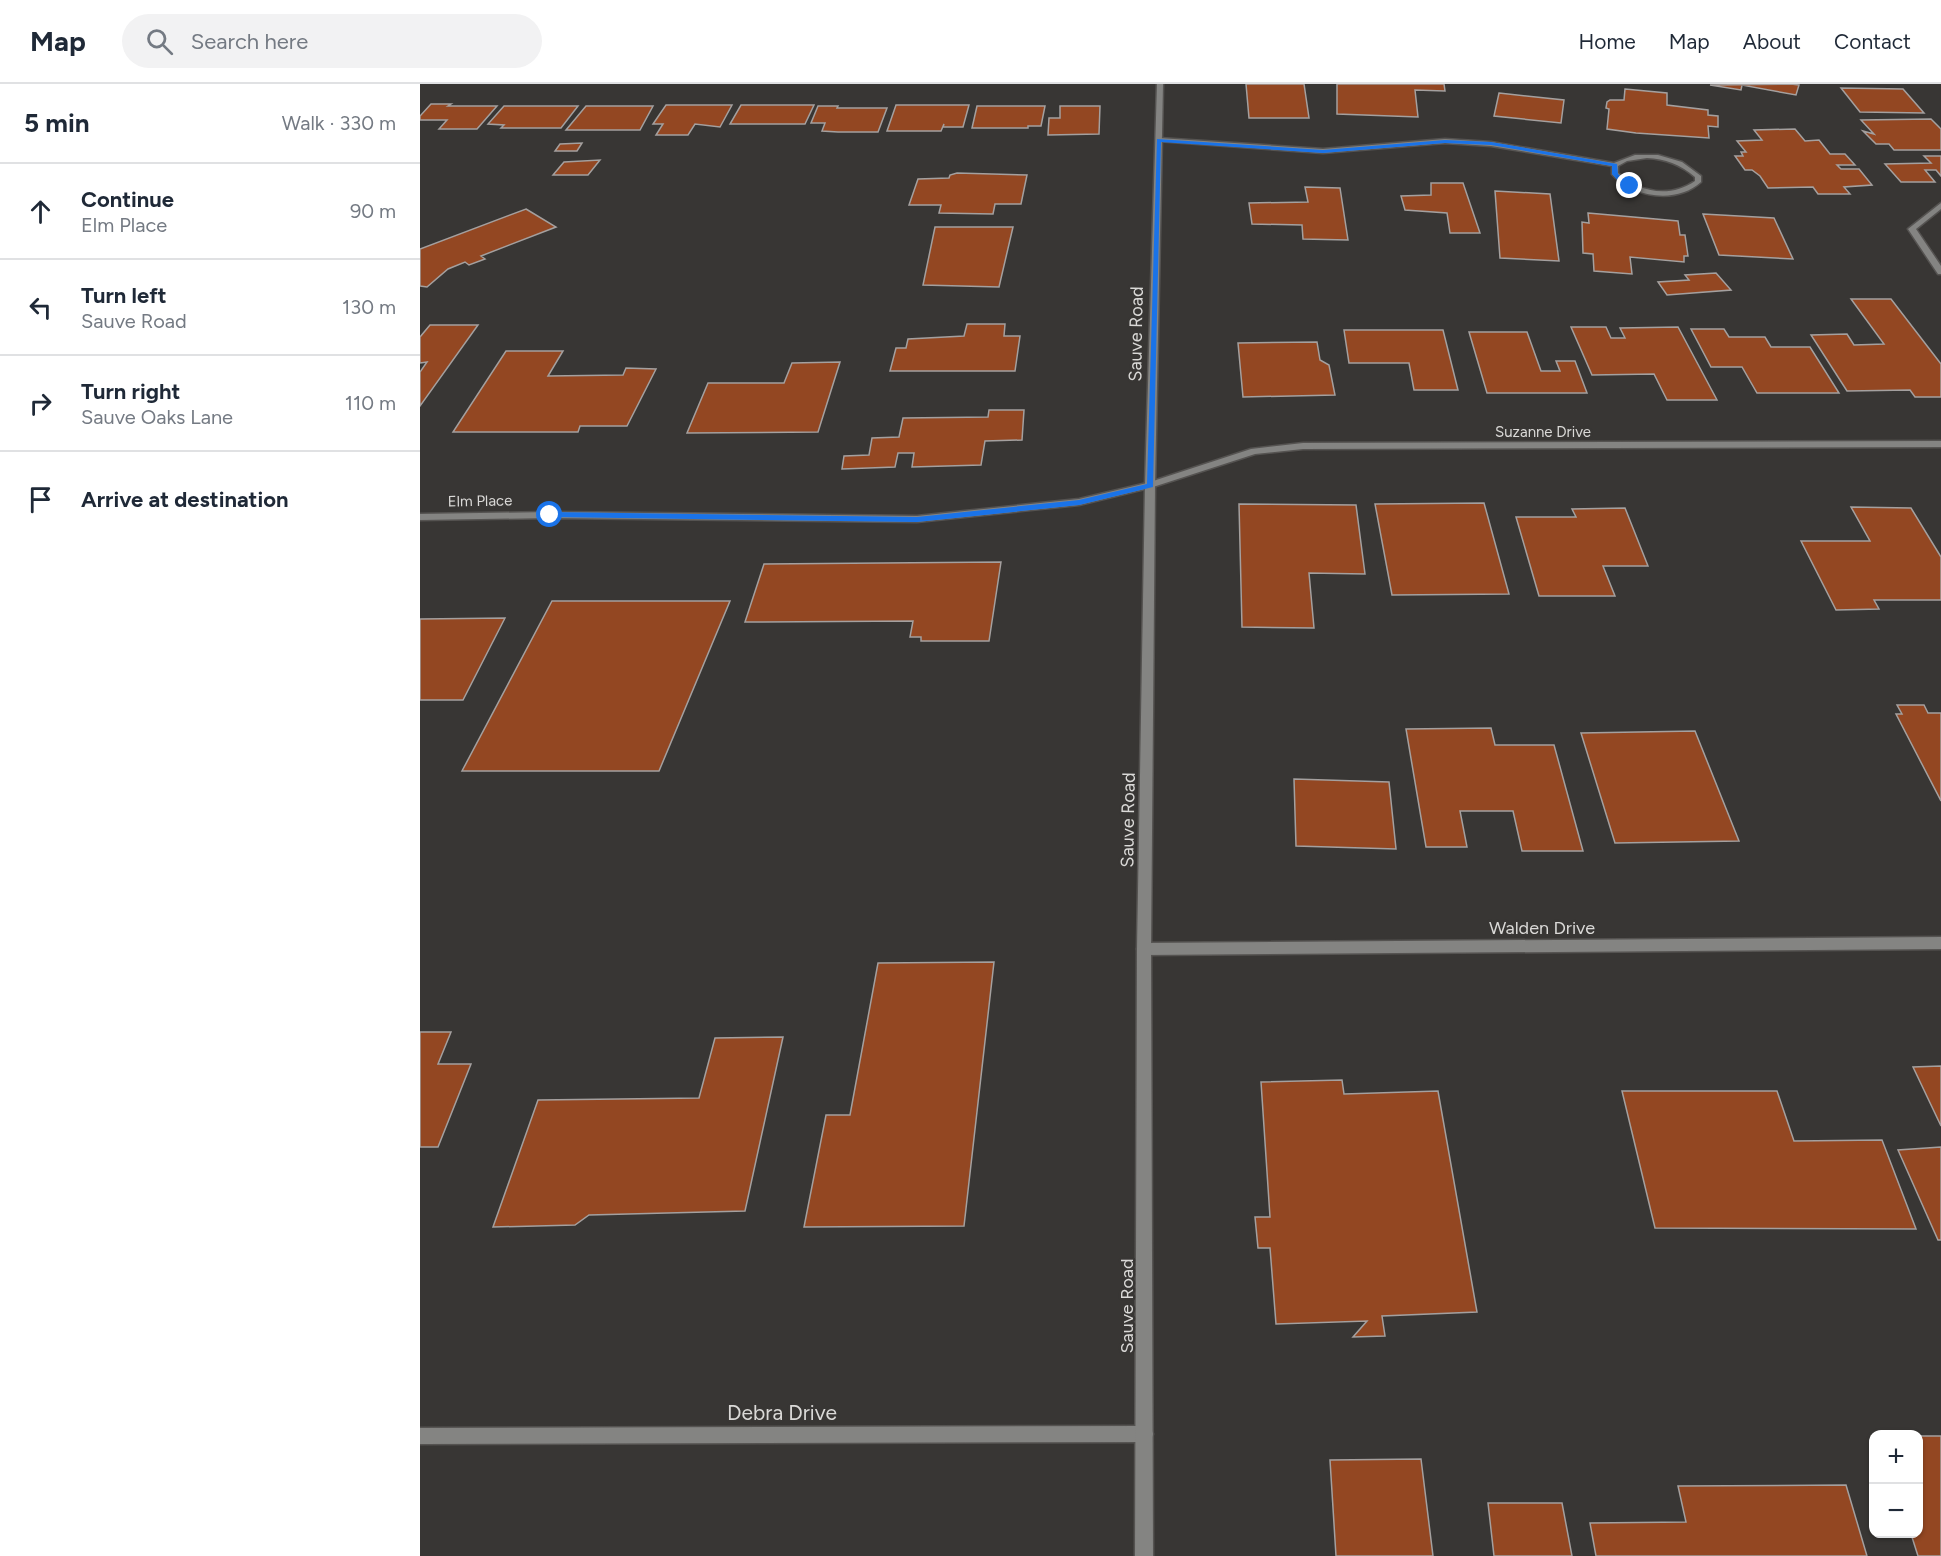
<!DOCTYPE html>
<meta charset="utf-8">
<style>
:root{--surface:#fff;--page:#f2f2f3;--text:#1f2937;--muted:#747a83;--line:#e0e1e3}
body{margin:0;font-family:Figtree,sans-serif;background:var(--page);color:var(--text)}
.controls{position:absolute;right:18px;bottom:18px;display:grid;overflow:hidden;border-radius:12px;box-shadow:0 2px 4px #0004}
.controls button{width:54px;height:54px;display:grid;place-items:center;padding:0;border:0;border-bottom:2px solid var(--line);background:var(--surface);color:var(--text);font:30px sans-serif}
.stop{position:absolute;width:18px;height:18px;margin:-14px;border:4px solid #1a73e8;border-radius:50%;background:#fff}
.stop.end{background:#1a73e8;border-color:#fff;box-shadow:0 2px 6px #0008}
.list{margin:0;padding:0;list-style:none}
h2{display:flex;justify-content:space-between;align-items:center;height:78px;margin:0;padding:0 24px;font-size:26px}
h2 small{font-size:20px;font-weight:400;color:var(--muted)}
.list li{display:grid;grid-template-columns:39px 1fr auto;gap:18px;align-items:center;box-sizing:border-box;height:96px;padding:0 24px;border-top:2px solid var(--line)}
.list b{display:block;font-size:22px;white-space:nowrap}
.list p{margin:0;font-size:20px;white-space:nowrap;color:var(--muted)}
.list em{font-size:20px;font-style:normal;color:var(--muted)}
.icon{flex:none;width:33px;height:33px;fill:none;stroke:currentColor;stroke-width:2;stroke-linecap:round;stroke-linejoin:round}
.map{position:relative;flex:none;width:1521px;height:1472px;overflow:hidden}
header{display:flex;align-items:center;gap:36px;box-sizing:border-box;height:84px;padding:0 30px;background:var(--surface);border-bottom:2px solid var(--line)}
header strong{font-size:28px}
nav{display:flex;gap:33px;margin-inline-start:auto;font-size:21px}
.search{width:420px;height:54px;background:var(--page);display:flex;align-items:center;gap:15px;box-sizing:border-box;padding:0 21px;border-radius:33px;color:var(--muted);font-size:22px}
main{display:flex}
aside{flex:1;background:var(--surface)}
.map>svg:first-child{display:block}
.building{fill:#934722;stroke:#a4a09f;stroke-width:1.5}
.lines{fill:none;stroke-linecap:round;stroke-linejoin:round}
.minor-casing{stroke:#555351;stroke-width:3}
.tertiary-casing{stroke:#555351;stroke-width:3}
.minor{fill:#848482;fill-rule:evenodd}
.tertiary{fill:#848482;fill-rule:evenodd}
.route{fill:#1a73e8}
.labels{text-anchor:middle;stroke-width:4.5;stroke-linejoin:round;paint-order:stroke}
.far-street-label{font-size:15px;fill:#dad9d7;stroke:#383634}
.street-label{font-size:18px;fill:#dad9d7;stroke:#383634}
.near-street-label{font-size:21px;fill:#dad9d7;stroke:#383634}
</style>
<header>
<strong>Map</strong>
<div class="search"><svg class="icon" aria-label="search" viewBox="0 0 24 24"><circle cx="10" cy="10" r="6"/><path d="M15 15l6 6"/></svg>Search here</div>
<nav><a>Home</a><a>Map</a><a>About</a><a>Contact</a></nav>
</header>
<main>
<aside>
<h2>5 min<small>Walk · 330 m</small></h2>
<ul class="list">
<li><svg class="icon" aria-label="ahead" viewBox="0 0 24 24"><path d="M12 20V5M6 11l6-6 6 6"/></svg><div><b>Continue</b><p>Elm Place</p></div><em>90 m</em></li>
<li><svg class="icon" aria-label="left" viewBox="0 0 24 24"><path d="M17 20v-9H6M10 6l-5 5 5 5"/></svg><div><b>Turn left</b><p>Sauve Road</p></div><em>130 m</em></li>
<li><svg class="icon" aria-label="right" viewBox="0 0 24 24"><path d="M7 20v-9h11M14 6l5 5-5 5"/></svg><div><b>Turn right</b><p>Sauve Oaks Lane</p></div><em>110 m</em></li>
<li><svg class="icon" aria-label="arrive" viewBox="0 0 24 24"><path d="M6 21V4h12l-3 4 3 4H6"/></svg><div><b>Arrive at destination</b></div></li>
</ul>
</aside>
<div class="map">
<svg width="1521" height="1472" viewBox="0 0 1521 1472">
<rect width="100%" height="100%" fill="#383634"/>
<!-- building -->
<path class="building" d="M826,0H884L889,34H829Z
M917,0H1024L1025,7L995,6L998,33L917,30Z
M1371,0L1379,1L1376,11L1322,1L1321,6L1290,1Z
M1421,4L1483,5L1504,29L1440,28Z
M1205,5L1247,9V21L1288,26V31L1298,32V43L1288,42L1289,54L1216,49L1187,45L1189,25L1186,24L1187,18L1190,16H1204Z
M1079,9L1144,16L1141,39L1074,32Z
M11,20H31L28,22H77L57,45H19L27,36H0V32Z
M246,21H312L300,43L275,40L268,51H236L243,40H233Z
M321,21H394L385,40H310Z
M476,21H549L543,43H523L524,40L521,47H467Z
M84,22H158L141,44H81L84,41L68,40Z
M166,22H233L220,46H146Z
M398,22H418L417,24H467L458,48H418L402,47L405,39H391Z
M557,22H625L621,42H608V44H552Z
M640,22H680L679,50L628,51L629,34H640Z
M1511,35L1521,45V66H1474L1469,60H1456L1443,47L1454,50L1441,36Z
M1375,45L1385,57L1399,56L1410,70H1425L1435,81H1417L1421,85H1439L1452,101L1424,103L1430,110H1398L1393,103L1348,104L1340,92L1332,86H1325L1315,72H1323L1321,68H1326L1317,57L1342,56L1334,46Z
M162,59L157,67H135L140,60Z
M1504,72H1521V92L1516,86H1505L1515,98H1481L1465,80L1511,79Z
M180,76L168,91H133L144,78Z
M537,89L607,91L601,120H575L573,130L519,129L521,121H489L498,95L529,94L530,91Z
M1011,99H1043L1060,149H1030L1027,129L985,126L981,112L1011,111Z
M885,103L920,104L928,156L883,155L882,141L832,140L829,119L888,118Z
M1075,107L1130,110L1139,177L1080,174Z
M106,125L136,143L61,172L65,175L49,181L45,178L28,185L7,203L0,202V165Z
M1168,129L1258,137L1260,151H1265L1268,172H1264V178L1210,173L1212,190L1174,187L1173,170L1163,169L1162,138L1169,139Z
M1283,130L1354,134L1373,175L1299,171Z
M515,143H593L579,203L503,201Z
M1296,189L1311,206L1247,211L1238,198L1269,196L1265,191Z
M1431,215H1471L1521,280V313H1495L1490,306L1427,307L1391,251L1427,250L1434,261L1464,260Z
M547,240H585L584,252H600L595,287H470L476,264H486L488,255L544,252Z
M10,241H58L0,322V288L7,278L0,279V253Z
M1151,243H1186L1191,254H1205L1200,244L1258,243L1297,316H1247L1234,290L1172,291Z
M1271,245H1304L1309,253H1345L1351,263H1390L1419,309H1337L1322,283H1291Z
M924,246H1023L1038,306H994L989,279H929Z
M1049,248H1107L1121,287H1140L1136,277H1155L1167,309H1067Z
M897,258L900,276L909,281L915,311L823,313L818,259Z
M86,267H143L128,292L203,291L206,284L236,285L207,342H160L158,348H33Z
M420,278L398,348L267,349L288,299H364L372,279Z
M569,326H604L602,356L565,357L561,381L492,383L494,369H478L475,383L422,385L424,372L449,371L452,354L479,353L483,334L568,333Z
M1064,419L1089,510L972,511L955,420Z
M819,420L936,421L945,490L889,489L894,544L822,543Z
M1431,423L1491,424L1521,473V516H1454L1459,525L1416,526L1381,457H1450Z
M1205,424L1228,482H1183L1195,512H1119L1096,433H1156L1152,425Z
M581,478L569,557H501V553H490L493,537L325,538L344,480Z
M132,517H310L239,687H42Z
M85,534L43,616H0V535Z
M1477,621H1504L1508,629H1521V717L1476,630H1482Z
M1071,644L1075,661H1134L1163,767H1102L1093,727H1040L1047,763H1006L986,645Z
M1275,647L1319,757L1195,759L1161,649Z
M874,695L969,698L976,765L876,762Z
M574,878L544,1142L384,1143L406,1031H430L458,879Z
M0,948H31L18,980H51L18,1063H0Z
M363,953L325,1127L169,1131L155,1141L73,1143L118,1016L279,1014L295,954Z
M1521,982V1042L1493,983Z
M922,996L924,1010L1018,1007L1057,1228L962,1232L965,1252L933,1253L947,1237L856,1240L850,1164H838L835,1133H850L841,998Z
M1202,1007H1357L1374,1057L1462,1056L1496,1145L1235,1144Z
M1521,1063V1156H1518L1478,1066Z
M1498,1352H1521V1472H1498L1491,1450H1498Z
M1001,1375L1013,1472H916L910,1376Z
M1426,1401L1447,1472H1176L1170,1439L1266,1438L1258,1402Z
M1068,1419H1142L1152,1472H1074Z"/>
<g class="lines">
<defs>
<path id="minor" d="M739,54L903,65L1025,55L1071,58L1194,79L1215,71H1238L1262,78L1281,92V98C1257,120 1213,114 1192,90V82L1071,62L1025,59L903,69L737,57L736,56ZM1227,74C1245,75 1260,80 1275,93V97C1251,114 1219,109 1198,89V82L1207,77Z
M1521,119V125L1496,145L1521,182V190H1518L1488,145Z
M1521,357V363L883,365L835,370L733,403L659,421L497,438L130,434L0,436V430L130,428L497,432L659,415L727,399L831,365L883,359Z
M1521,853V865L724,871L719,869L717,865L719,861L724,859Z
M725,1342L731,1344L733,1350L731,1356L725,1358L0,1360V1344Z"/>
<path id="tertiary" d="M737,0H743L735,401L731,865L733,1472H715L717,865L725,401Z"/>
</defs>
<!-- minor casing -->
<use href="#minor" class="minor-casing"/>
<!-- tertiary casing -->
<use href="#tertiary" class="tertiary-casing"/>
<!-- minor -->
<use href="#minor" class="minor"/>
<!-- tertiary -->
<use href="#tertiary" class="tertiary"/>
</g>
<!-- route -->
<path class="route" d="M737,55L903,66L1025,56L1071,58L1197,80L1198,90L1213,102L1208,103L1198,97L1192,90V82L1071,61L1025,59L903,69L741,58L733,403L659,421L497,438L130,433L126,431L130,428L497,433L659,416L727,400Z"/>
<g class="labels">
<!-- far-street labels -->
<g class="far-street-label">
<text x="1123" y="353">Suzanne Drive</text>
<text transform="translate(60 417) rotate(-1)" y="5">Elm Place</text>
</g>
<!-- street labels -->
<g class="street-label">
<text transform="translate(716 250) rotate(-89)" y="6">Sauve Road</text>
<text transform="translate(708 736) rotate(-89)" y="6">Sauve Road</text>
<text x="1122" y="850">Walden Drive</text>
<text transform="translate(707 1222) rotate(-90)" y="6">Sauve Road</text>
</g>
<!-- near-street labels -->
<g class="near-street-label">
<text x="362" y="1336">Debra Drive</text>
</g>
</g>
</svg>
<div class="controls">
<button>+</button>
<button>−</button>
</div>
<div class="stop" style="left:130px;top:431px"></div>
<div class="stop end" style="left:1210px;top:102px"></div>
</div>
</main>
